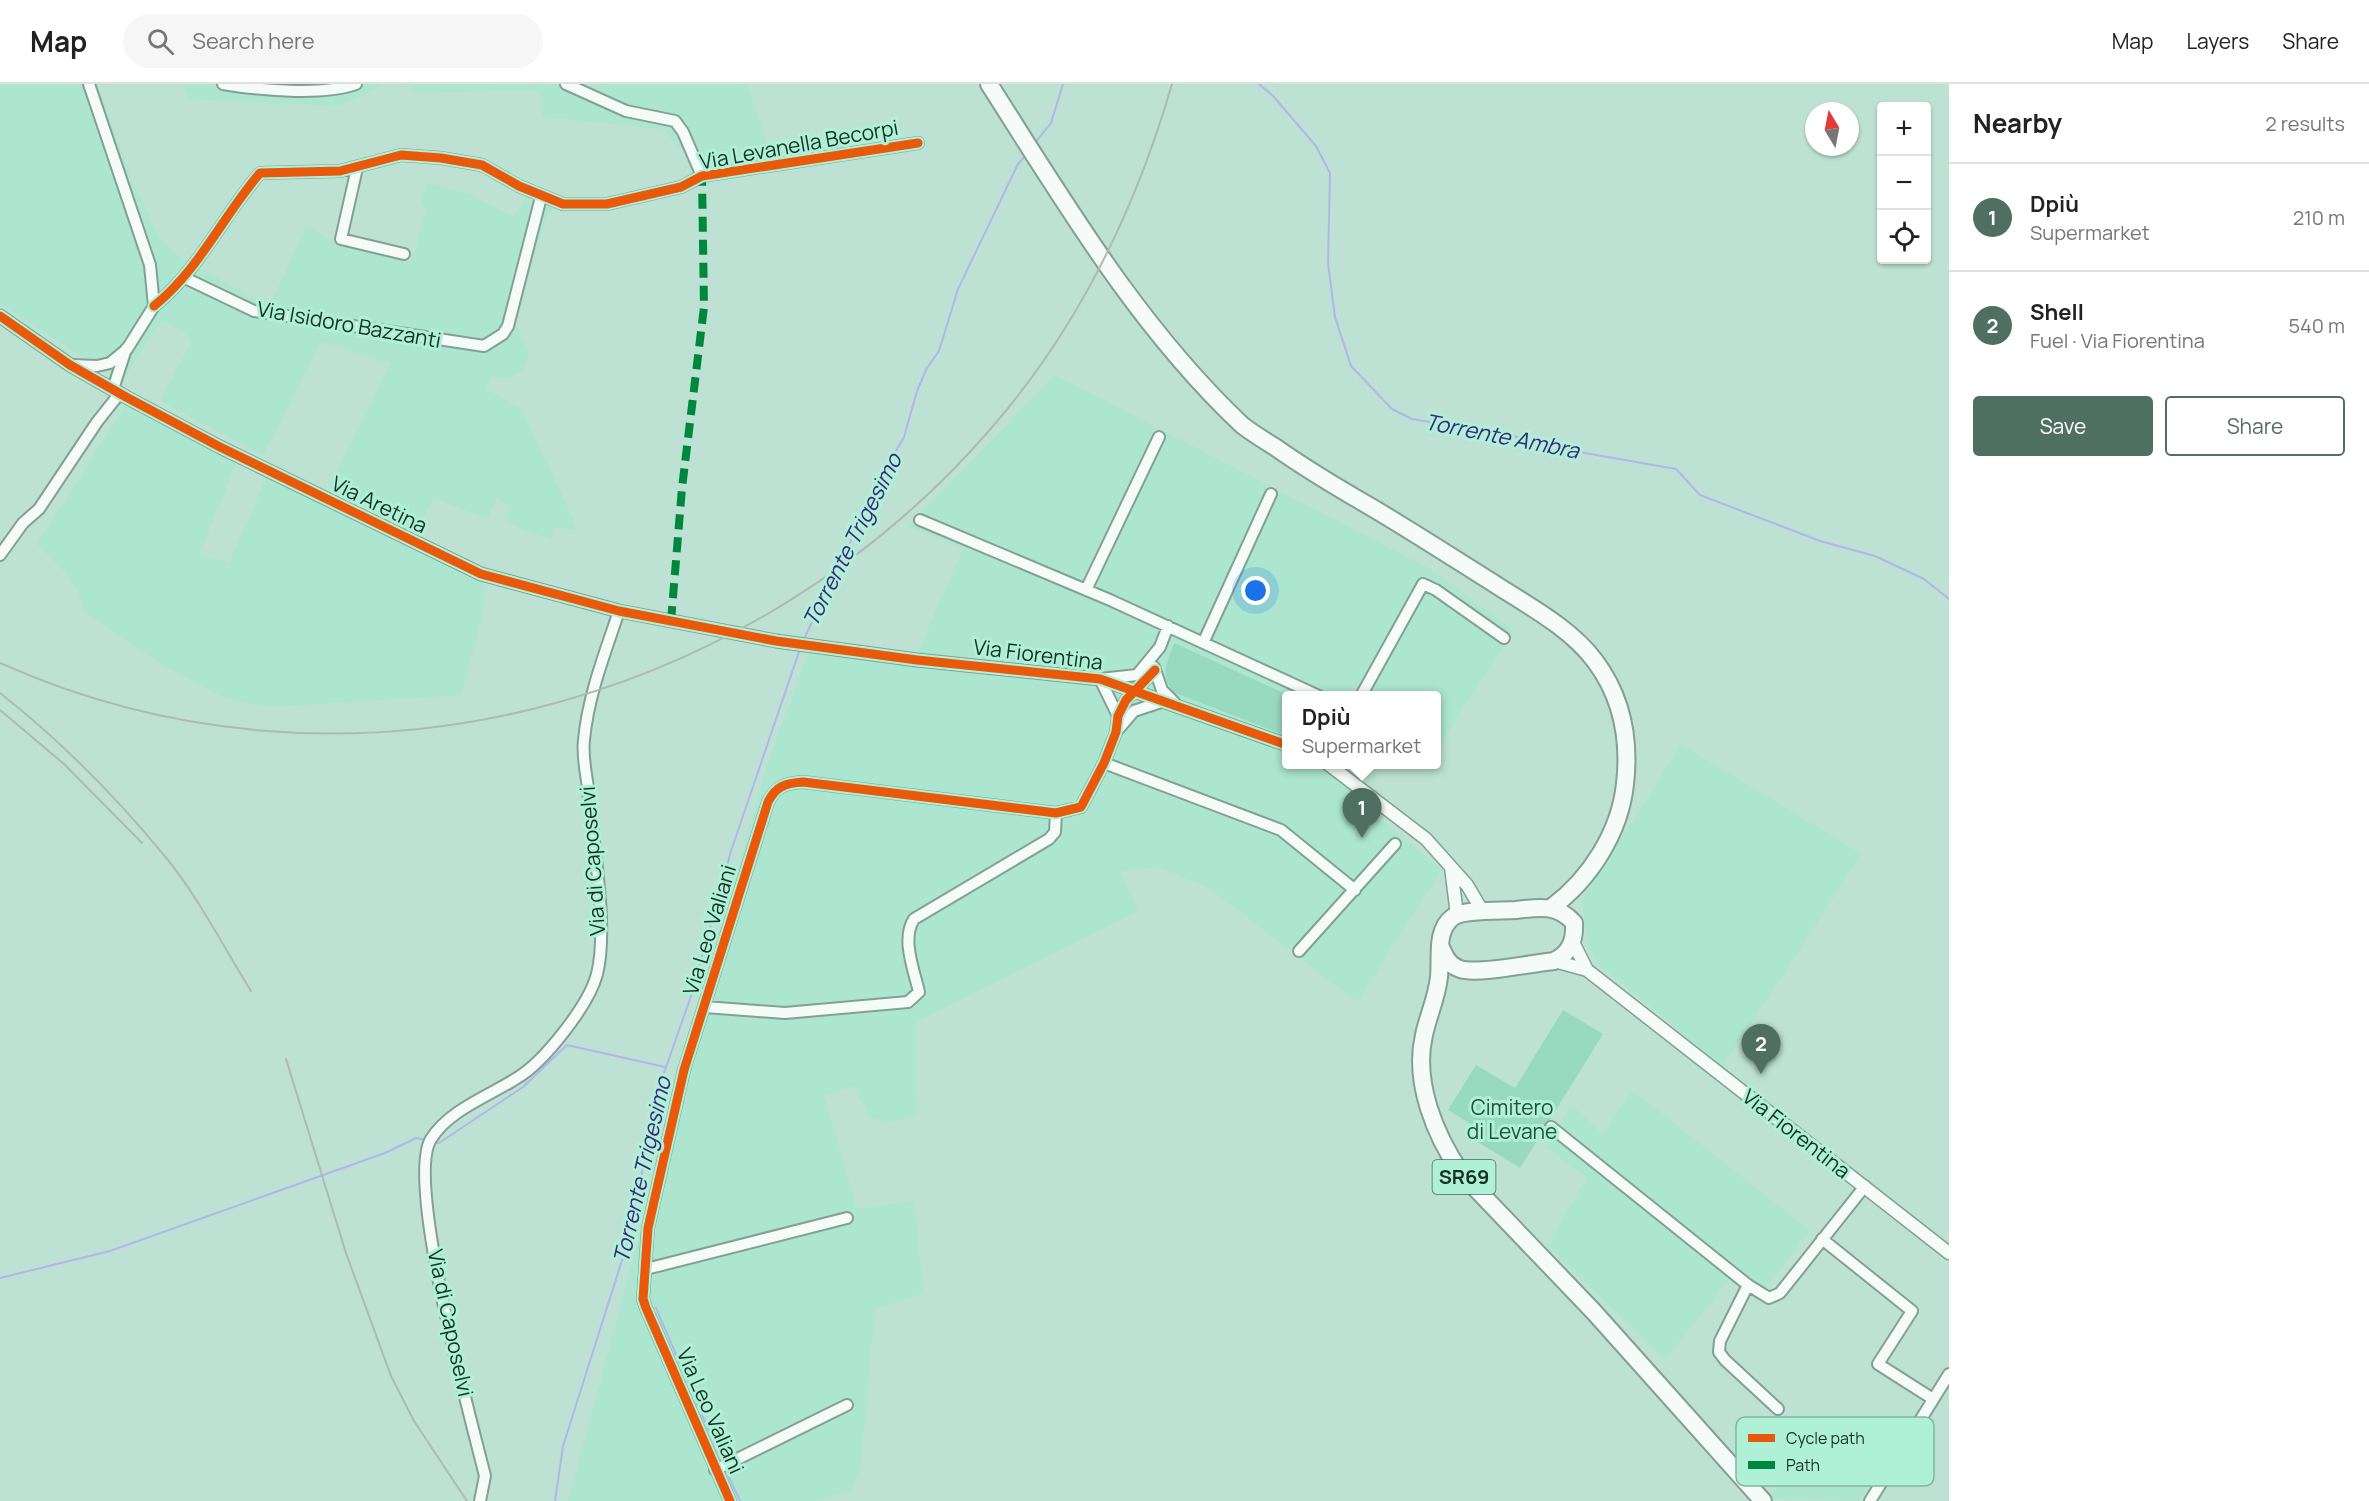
<!DOCTYPE html>
<meta charset="utf-8">
<style>
:root{--surface:#fff;--page:#f6f6f6;--text:#222;--muted:#767676;--line:#e0e0e0;--accent:#506f63}
body{margin:0;font-family:Manrope,sans-serif;background:var(--page);color:var(--text)}
.controls{position:absolute;right:18px;top:18px;display:grid;overflow:hidden;border-radius:6px;box-shadow:0 2px 4px #0004}
.controls button{width:54px;height:54px;display:grid;place-items:center;padding:0;border:0;border-bottom:2px solid var(--line);background:var(--surface);color:var(--text);font:30px sans-serif}
.compass{position:absolute;left:1805px;top:18px;width:54px;height:54px;border-radius:50%;background:var(--surface);box-shadow:0 2px 4px #0004;rotate:350deg}
.you{position:absolute;left:1256px;top:507px;width:21px;height:21px;margin:-15px;border:4px solid #fff;border-radius:50%;background:#1a73e8;box-shadow:0 0 0 9px #1a73e833}
.badge{display:grid;place-items:center;width:39px;height:39px;border-radius:50%;background:var(--accent);color:#fff;font-size:20px;font-weight:700}
.pin{position:absolute;translate:-50% -50px;filter:drop-shadow(0 2px 3px #0008)}
.pin::after{content:'';position:absolute;top:32px;width:21px;height:18px;background:inherit;clip-path:polygon(0 0,100% 0,50% 100%)}
.popup{position:absolute;left:1282px;top:607px;width:159px;height:78px;box-sizing:border-box;display:grid;place-content:center;border-radius:6px;background:var(--surface);filter:drop-shadow(0 2px 4px #0005);font-size:20px;white-space:nowrap;color:var(--muted)}
.popup b{font-size:22px;color:var(--text)}
.popup::after{content:'';position:absolute;left:50%;top:100%;margin-left:-12px;border:12px solid transparent;border-top-color:var(--surface)}
.list{margin:0;padding:0;list-style:none}
h2{display:flex;justify-content:space-between;align-items:center;height:78px;margin:0;padding:0 24px;font-size:26px}
h2 small{font-size:20px;font-weight:400;color:var(--muted)}
.list li{display:grid;grid-template-columns:39px 1fr auto;gap:18px;align-items:center;box-sizing:border-box;height:108px;padding:0 24px;border-top:2px solid var(--line)}
.list b{display:block;font-size:22px;white-space:nowrap}
.list p{margin:0;font-size:20px;white-space:nowrap;color:var(--muted)}
.list em{font-size:20px;font-style:normal;color:var(--muted)}
.actions{display:flex;gap:12px;padding:18px 24px}
.actions a{flex:1;padding:14px 0;border:2px solid var(--accent);border-radius:6px;text-align:center;font-size:21px;color:var(--accent)}
.actions .main{background:var(--accent);color:#fff}
.icon{flex:none;width:33px;height:33px;fill:none;stroke:currentColor;stroke-width:2;stroke-linecap:round;stroke-linejoin:round}
.map{position:relative;flex:none;width:1949px;height:1417px;overflow:hidden}
header{display:flex;align-items:center;gap:36px;box-sizing:border-box;height:84px;padding:0 30px;background:var(--surface);border-bottom:2px solid var(--line)}
header strong{font-size:28px}
nav{display:flex;gap:33px;margin-inline-start:auto;font-size:21px}
.search{width:420px;height:54px;background:var(--page);display:flex;align-items:center;gap:15px;box-sizing:border-box;padding:0 21px;border-radius:33px;color:var(--muted);font-size:22px}
main{display:flex}
aside{flex:1;background:var(--surface)}
.map>svg:first-child{display:block}
.built{fill:#ace6d0}
.green{fill:#98dac1}
.lines{fill:none;stroke-linecap:round;stroke-linejoin:round}
.stream{stroke:#b2b7e8;stroke-width:2}
.minor-casing{stroke:#83a095;stroke-width:14}
.tertiary-casing{stroke:#83a095;stroke-width:15}
.primary-casing{stroke:#83a095;stroke-width:20}
.minor{stroke:#f5fbf8;stroke-width:10}
.tertiary{stroke:#f5fbf8;stroke-width:12}
.primary{stroke:#f5fbf8;stroke-width:16}
.rail{stroke:#afb9b5;stroke-width:2}
.quiet{stroke:#00873e;stroke-width:8;stroke-dasharray:15 8;stroke-linecap:butt}
.cycleway-casing{stroke:#aef1d6;stroke-width:13}
.cycleway{stroke:#e8590c;stroke-width:9}
.labels{text-anchor:middle;stroke-width:6;stroke-linejoin:round;paint-order:stroke}
.shield{fill:#aef1d6;stroke:#446b5c;stroke-width:1.5}
.shield-label{font-size:20px;font-weight:bold;fill:#163127}
.street-label{font-size:21px;fill:#163127;stroke:#aef1d6}
.park-label{font-size:21px;fill:#244f40;stroke:#aef1d6}
.water-label{font-size:22px;font-style:italic;fill:#3a267c;stroke:#aef1d6}
.key{fill:#aef1d6;stroke:#80b7a2;stroke-width:1.5}
.key-label{font-size:16px;fill:#163127}
</style>
<header>
<strong>Map</strong>
<div class="search"><svg class="icon" aria-label="search" viewBox="0 0 24 24"><circle cx="10" cy="10" r="6"/><path d="M15 15l6 6"/></svg>Search here</div>
<nav><a>Map</a><a>Layers</a><a>Share</a></nav>
</header>
<main>
<div class="map">
<svg width="1949" height="1417" viewBox="0 0 1949 1417">
<rect width="100%" height="100%" fill="#bde2d3"/>
<!-- built -->
<path class="built" d="M0,0H98L131,95L160,154L173,168L189,178L269,223L307,142L337,160L412,178L427,123L421,121L426,99L476,112L477,115L514,133L526,111L534,124L544,119L568,123L551,127L546,133L516,238L519,251L528,264L527,279L520,288L509,294L492,292L486,305L522,325L578,446L553,443L552,456L507,439L509,422L497,414L487,435L434,414L416,447L328,403L391,280L322,257L263,371L160,317L191,259L186,250L162,236L124,294V300L0,220Z
M183,0H387L338,22L189,15Z
M410,0H747L775,83L700,98L694,67L684,69L663,45L543,33L540,6L414,9Z
M1055,291L1432,486L1514,547L1437,665V612H1287V680L1372,681L1354,712L1442,786L1357,918L1209,804L1158,783L1121,787L1138,827L915,939L916,1032L889,1038L870,1033L853,1002L824,1012L857,1125L914,1117L923,1209L875,1225L860,1386L852,1406L816,1417H568L766,683L811,563L913,579L963,465L908,442Z
M127,319L237,377L199,471L229,479L266,394L485,495L481,537L461,611L271,623L227,615L169,585L85,528L77,504L64,487L37,460Z
M1681,661L1862,770L1714,996L1669,960L1680,946L1601,883L1590,866L1583,830L1582,816Z
M1631,1005L1810,1147L1756,1216L1729,1196L1665,1275L1547,1161L1587,1094L1547,1064L1571,1020L1603,1051Z
M1808,1342L1844,1361L1855,1344L1892,1365L1859,1417L1771,1415L1803,1347Z"/>
<!-- green -->
<path class="green" d="M1174,559L1288,611L1287,652L1175,609C1159,593 1167,578 1174,559Z
M1563,926L1603,950L1520,1084L1476,1057L1482,1047L1448,1026L1476,981L1515,1004Z"/>
<g class="lines">
<!-- stream -->
<path class="stream" d="M1259,0L1273,12L1316,62L1330,89L1328,179L1335,233L1351,282L1392,325L1412,335L1524,354L1579,368L1676,385L1700,411L1820,457L1875,472L1924,495L1949,515
M1035,59L1051,39L1063,0
M803,557L884,388L904,353L917,307L927,284L939,267L958,205L1018,80L1026,71
M434,1058L439,1059L523,1003L567,961L665,983
M0,1194L110,1167L385,1069L416,1054L426,1056
M656,1224L721,1375
M727,1389L740,1417
M555,1417L563,1362L631,1148L657,1009L691,912L731,767L800,565"/>
<defs>
<path id="minor" d="M223,0C258,6 322,12 356,0
M566,0L626,27L675,37L683,48L702,92
M357,84L341,155L404,170
M185,194L254,227L484,262L503,250L508,242L541,113
M154,222C199,186 223,132 260,89L340,87L401,71L441,74L482,81L519,102L563,120H607L681,103L702,92L918,59
M71,281L97,282L110,279L127,265L154,222L150,181L89,0
M113,305L126,265
M920,436L1110,516L1319,612
M0,471L23,439L39,425L97,338L120,309
M1086,506L1159,353
M1204,557L1271,410
M1154,583L1162,606L1174,618
M1361,612L1423,500L1436,506L1504,554
M1118,632L1100,595L1137,591L1160,563L1168,542
M1116,648L1134,627L1164,617
M1104,679L1281,746L1355,806
M1299,867L1395,760
M705,923L785,929L908,918L919,908C914,886 901,855 914,835L1049,755L1055,748L1056,729
M1551,1043L1748,1201L1769,1214L1780,1209L1865,1102
M1822,1155L1912,1227L1878,1280L1933,1315
M646,1185L847,1134
M1748,1201L1720,1257L1719,1268L1725,1276L1778,1325
M715,1386L847,1321
M480,1417L485,1392C471,1335 405,1097 431,1055C449,1026 489,1012 517,994C544,978 589,921 597,890C609,843 592,754 588,704C586,689 582,671 584,656C588,612 605,569 619,527
M730,1417L646,1224L643,1215L648,1144L684,986L768,718C776,702 786,699 803,698L1056,729L1081,723L1104,679L1116,648L1118,632L1126,616L1155,586
M1870,1417L1949,1290"/>
<path id="tertiary" d="M0,232L70,281L126,313L220,363L481,490L619,527L776,557L917,576L1100,595L1287,661
M1328,680L1426,755L1467,801L1483,828
M1451,783L1457,831
M1573,858L1587,886L1949,1169
M1554,877L1587,886"/>
<path id="primary" d="M989,0C1065,119 1138,243 1242,341C1252,349 1264,356 1275,363C1306,385 1338,404 1371,423C1415,449 1458,477 1501,504C1534,525 1572,546 1595,577C1622,613 1630,656 1625,700C1620,748 1590,795 1552,823
M1440,861C1444,871 1448,881 1460,885C1477,891 1533,879 1554,877C1570,869 1575,857 1574,839C1558,820 1539,823 1516,826C1501,827 1464,825 1453,833C1435,846 1441,874 1439,893C1437,913 1428,932 1424,951C1413,998 1435,1051 1461,1089L1594,1228L1763,1417"/>
</defs>
<!-- minor casing -->
<use href="#minor" class="minor-casing"/>
<!-- tertiary casing -->
<use href="#tertiary" class="tertiary-casing"/>
<!-- primary casing -->
<use href="#primary" class="primary-casing"/>
<!-- minor -->
<use href="#minor" class="minor"/>
<!-- tertiary -->
<use href="#tertiary" class="tertiary"/>
<!-- primary -->
<use href="#primary" class="primary"/>
<!-- rail -->
<path class="rail" d="M0,579C345,734 752,624 994,341C1079,242 1136,124 1172,0
M0,609C61,657 119,716 168,776C200,816 224,864 251,907
M0,626L64,680L142,759
M286,975L346,1169L391,1292L414,1337L467,1417"/>
<!-- quiet -->
<path class="quiet" d="M671,537L682,404L704,223L702,92"/>
<defs>
<path id="cycleway" d="M154,222C199,186 223,132 260,89L340,87L401,71L441,74L482,81L519,102L563,120H607L681,103L702,92L918,59
M0,232L70,281L126,313L220,363L481,490L619,527L776,557L917,576L1100,595L1287,661
M730,1417L646,1224L643,1215L648,1144L684,986L768,718C776,702 786,699 803,698L1056,729L1081,723L1104,679L1116,648L1118,632L1126,616L1155,586"/>
</defs>
<!-- cycleway casing -->
<use href="#cycleway" class="cycleway-casing"/>
<!-- cycleway -->
<use href="#cycleway" class="cycleway"/>
</g>
<g class="labels">
<!-- shield labels -->
<rect class="shield" x="1432.5" y="1076" width="63" height="34" rx="4.5"/>
<g class="shield-label">
<text x="1464" y="1100">SR69</text>
</g>
<!-- street labels -->
<g class="street-label">
<text transform="translate(799 61) rotate(-10)" y="7">Via Levanella Becorpi</text>
<text transform="translate(349 241) rotate(10)" y="7">Via Isidoro Bazzanti</text>
<text transform="translate(379 421) rotate(26)" y="7">Via Aretina</text>
<text transform="translate(1038 571) rotate(7)" y="7">Via Fiorentina</text>
<text transform="translate(593 777) rotate(-94)" y="7">Via di Caposelvi</text>
<text transform="translate(710 846) rotate(-73)" y="7">Via Leo Valiani</text>
<text transform="translate(1796 1050) rotate(38)" y="7">Via Fiorentina</text>
<text transform="translate(450 1239) rotate(78)" y="7">Via di Caposelvi</text>
<text transform="translate(710 1327) rotate(66)" y="7">Via Leo Valiani</text>
</g>
<!-- park labels -->
<g class="park-label">
<text x="1512" y="1031">Cimitero<tspan x="1512" dy="24">di Levane</tspan></text>
</g>
<!-- water labels -->
<g class="water-label">
<text transform="translate(1502 352) rotate(11)" y="8">Torrente Ambra</text>
<text transform="translate(852 456) rotate(-63)" y="8">Torrente Trigesimo</text>
<text transform="translate(642 1086) rotate(-77)" y="8">Torrente Trigesimo</text>
</g>
</g>
<!-- legend -->
<rect x="1736" y="1333" width="198" height="69" rx="9" class="key"/>
<rect x="1748" y="1350" width="27" height="8" fill="#e8590c"/>
<rect x="1748" y="1377" width="27" height="8" fill="#00873e"/>
<g class="key-label">
<text x="1786" y="1360">Cycle path</text>
<text x="1786" y="1387">Path</text>
</g>
</svg>
<div class="controls">
<button>+</button>
<button>−</button>
<button><svg class="icon" aria-label="locate" viewBox="0 0 24 24"><circle cx="12" cy="12" r="6"/><path d="M12 2v4M12 18v4M2 12h4M18 12h4"/></svg></button>
</div>
<svg class="compass" viewBox="-18 -18 36 36"><path d="M0-13l5 13h-10z" fill="#e53935"/><path d="M0 13l5-13h-10z" fill="#767676"/></svg>
<div class="you"></div>
<div class="pin badge" style="left:1362px;top:754px">1</div>
<div class="popup"><b>Dpiù</b>Supermarket</div>
<div class="pin badge" style="left:1761px;top:990px">2</div>
</div>
<aside>
<h2>Nearby<small>2 results</small></h2>
<ul class="list">
<li><span class="badge">1</span><div><b>Dpiù</b><p>Supermarket</p></div><em>210 m</em></li>
<li><span class="badge">2</span><div><b>Shell</b><p>Fuel · Via Fiorentina</p></div><em>540 m</em></li>
</ul>
<div class="actions"><a class="main">Save</a><a>Share</a></div>
</aside>
</main>
